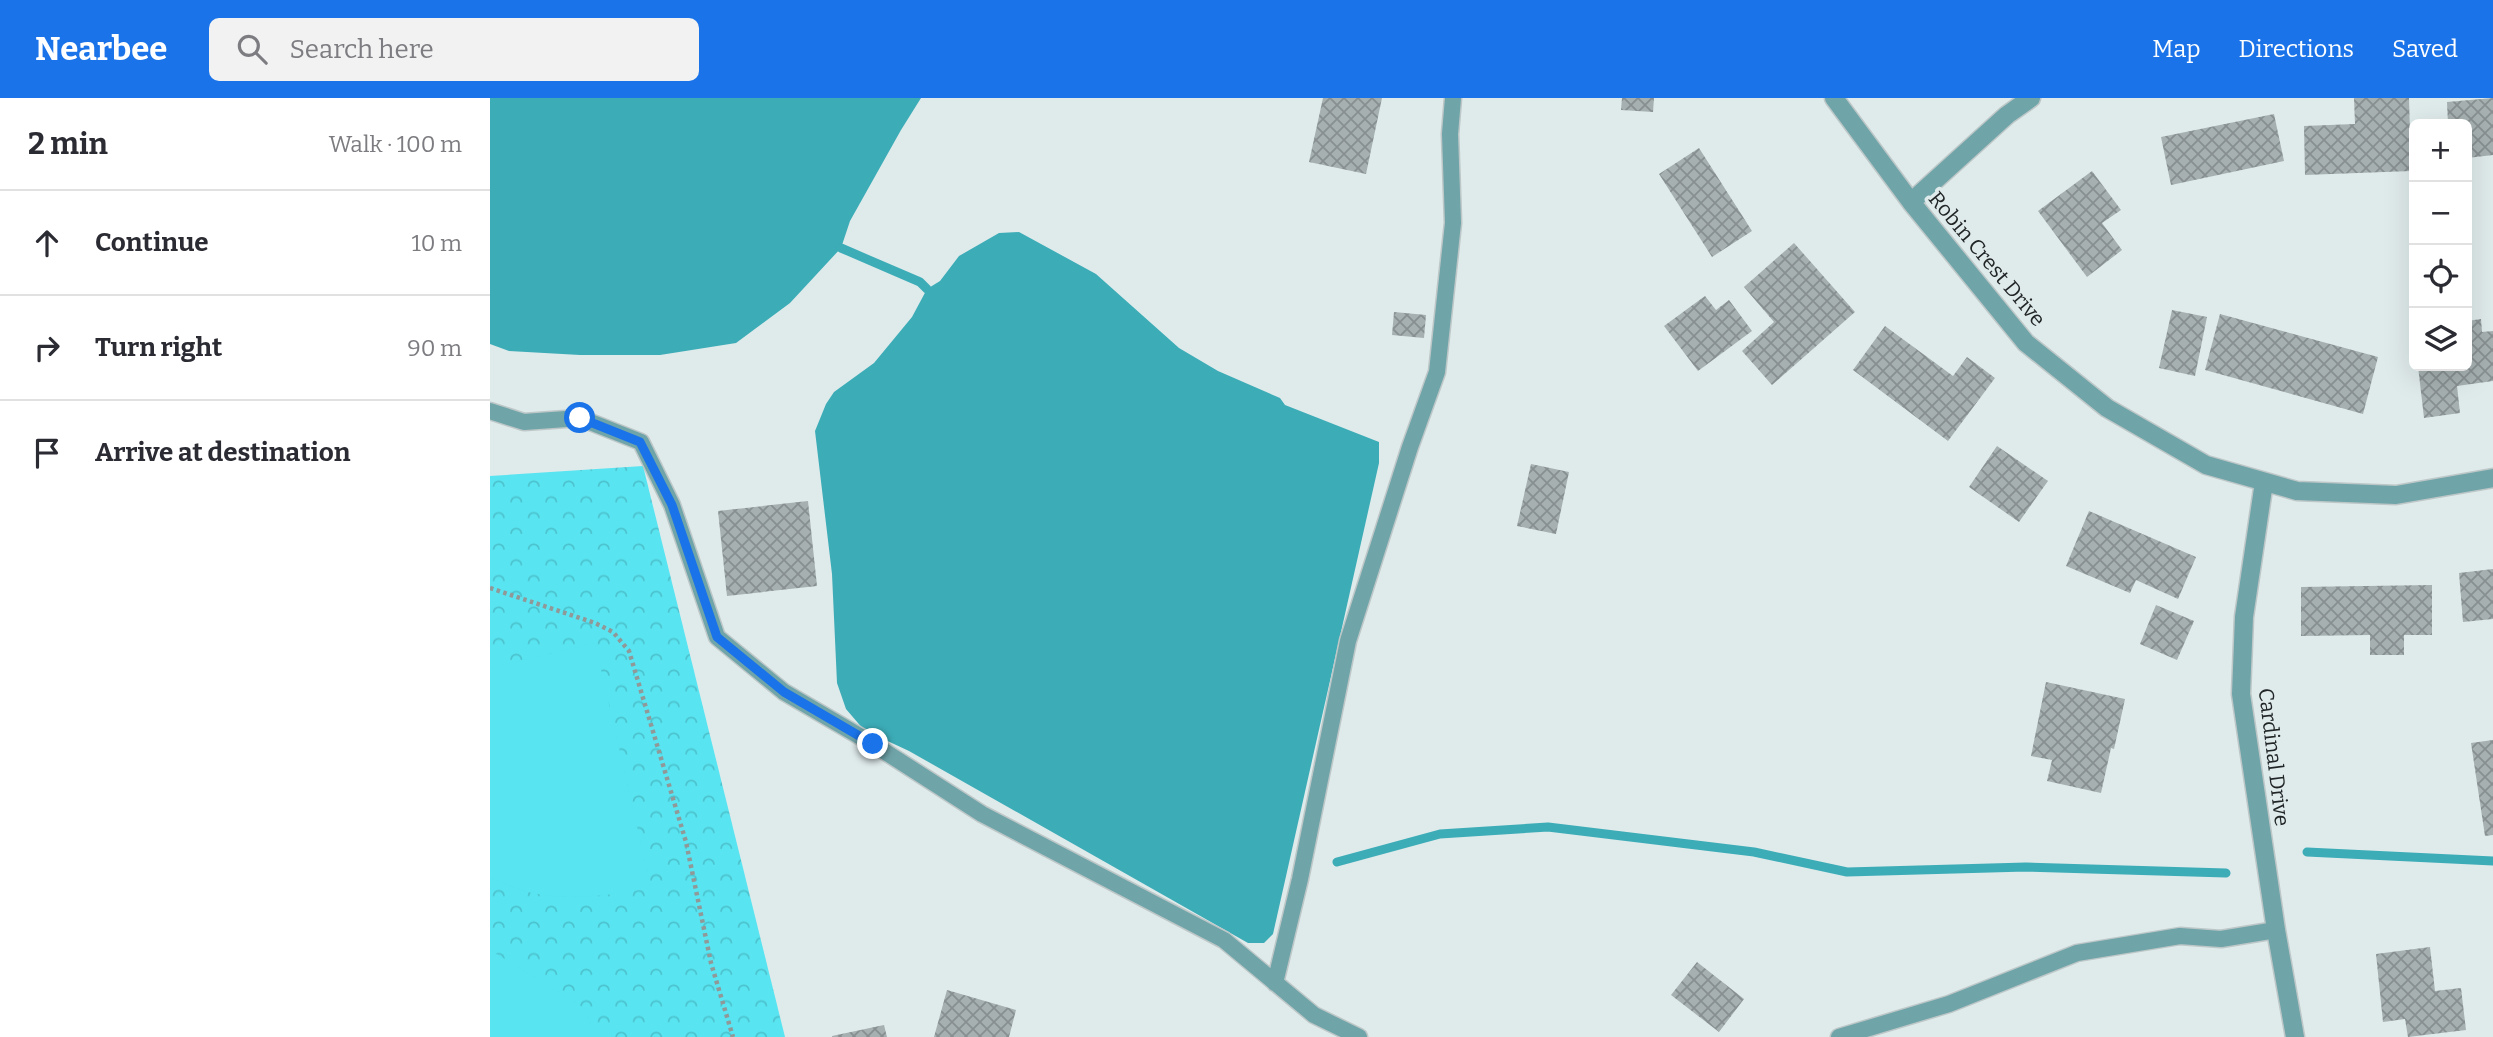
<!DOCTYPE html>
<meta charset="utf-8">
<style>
:root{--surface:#fff;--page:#f2f2f3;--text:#2b2b33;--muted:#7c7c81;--line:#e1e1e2;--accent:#1a73e8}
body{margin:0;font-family:Bitter,serif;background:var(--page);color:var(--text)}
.controls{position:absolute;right:21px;top:21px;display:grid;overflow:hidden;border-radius:10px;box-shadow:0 7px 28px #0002}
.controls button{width:63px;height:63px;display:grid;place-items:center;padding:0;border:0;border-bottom:2px solid var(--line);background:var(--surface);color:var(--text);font:35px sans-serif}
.stop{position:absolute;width:21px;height:21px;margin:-16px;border:5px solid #1a73e8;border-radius:50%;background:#fff}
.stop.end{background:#1a73e8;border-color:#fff;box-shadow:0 2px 7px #0008}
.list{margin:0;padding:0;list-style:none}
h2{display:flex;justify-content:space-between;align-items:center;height:91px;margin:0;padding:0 28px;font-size:30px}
h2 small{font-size:23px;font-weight:400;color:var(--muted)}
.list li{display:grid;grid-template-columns:46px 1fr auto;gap:21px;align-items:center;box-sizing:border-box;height:105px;padding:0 28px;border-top:2px solid var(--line)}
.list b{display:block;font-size:26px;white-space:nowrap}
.list em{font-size:23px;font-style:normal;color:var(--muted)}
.icon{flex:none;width:38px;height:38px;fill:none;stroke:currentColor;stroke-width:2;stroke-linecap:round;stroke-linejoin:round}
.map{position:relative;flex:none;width:2003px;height:939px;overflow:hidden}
header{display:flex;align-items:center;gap:42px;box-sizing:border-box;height:98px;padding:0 35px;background:var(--accent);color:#fff}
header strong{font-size:33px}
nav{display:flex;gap:38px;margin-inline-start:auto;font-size:24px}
.search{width:490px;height:63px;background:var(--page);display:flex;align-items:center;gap:18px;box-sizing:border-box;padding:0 24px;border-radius:10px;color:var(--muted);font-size:26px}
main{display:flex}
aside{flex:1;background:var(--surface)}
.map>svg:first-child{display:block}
.park{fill:url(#park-crowns)}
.pitch{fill:#58e4f0}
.water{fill:#3cacb7}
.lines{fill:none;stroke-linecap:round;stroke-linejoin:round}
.stream{stroke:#3cacb7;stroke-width:9}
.building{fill:url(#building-cross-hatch)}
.lane-casing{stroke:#bdc7c7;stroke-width:19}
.street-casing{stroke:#bdc7c7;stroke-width:21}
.path{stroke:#909898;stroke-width:4.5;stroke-dasharray:3.5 3.5;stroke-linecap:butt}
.lane{stroke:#6fa4a9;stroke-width:16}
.street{stroke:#6fa4a9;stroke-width:18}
.route{stroke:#1a73e8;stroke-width:9}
.labels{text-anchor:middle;stroke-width:7;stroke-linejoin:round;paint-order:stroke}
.street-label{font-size:21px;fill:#212525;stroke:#dfeaeb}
</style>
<header>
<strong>Nearbee</strong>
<div class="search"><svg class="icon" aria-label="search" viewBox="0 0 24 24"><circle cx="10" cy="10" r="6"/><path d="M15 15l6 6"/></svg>Search here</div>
<nav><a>Map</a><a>Directions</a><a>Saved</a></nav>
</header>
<main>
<aside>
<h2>2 min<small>Walk · 100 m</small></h2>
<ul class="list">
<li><svg class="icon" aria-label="ahead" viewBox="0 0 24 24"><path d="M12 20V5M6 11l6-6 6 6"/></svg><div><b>Continue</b></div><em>10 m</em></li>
<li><svg class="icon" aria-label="right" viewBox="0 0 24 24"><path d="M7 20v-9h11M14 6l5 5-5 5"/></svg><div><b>Turn right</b></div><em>90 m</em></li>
<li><svg class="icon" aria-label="arrive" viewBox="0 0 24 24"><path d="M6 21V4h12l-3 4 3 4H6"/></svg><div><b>Arrive at destination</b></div></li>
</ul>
</aside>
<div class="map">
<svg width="2003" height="939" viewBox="0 0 2003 939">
<defs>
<pattern id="park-crowns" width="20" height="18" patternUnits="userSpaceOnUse" patternTransform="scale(1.75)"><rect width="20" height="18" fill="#58e4f0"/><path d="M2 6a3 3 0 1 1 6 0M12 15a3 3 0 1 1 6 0" fill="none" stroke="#4cc3ce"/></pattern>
<pattern id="building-cross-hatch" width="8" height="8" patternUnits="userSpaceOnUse" patternTransform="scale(1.75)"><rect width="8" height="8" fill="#a6b0b1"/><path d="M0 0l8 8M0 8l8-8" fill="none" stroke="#878f90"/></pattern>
</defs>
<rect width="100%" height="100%" fill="#dfeaeb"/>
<!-- park -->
<path class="park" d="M153,368L295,939H0V378Z"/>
<!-- pitch -->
<path class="pitch" d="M105,545L161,790C121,797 82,803 42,795C28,792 14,785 0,780V570Z
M0,852L94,910L106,939H0Z"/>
<!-- water -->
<path class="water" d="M0,0H431L411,32L360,123L351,150L300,205L246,245L170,257H90L19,253L0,246Z
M529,134L606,176L689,250L728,273L790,300L795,307L889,344V365L783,836L774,845H758L419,653L374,632L356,611L347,585L342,476L325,333L336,306L344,294L384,265L422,219L437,191L450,183L469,158L509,135Z"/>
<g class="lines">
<!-- stream -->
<path class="stream" d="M351,150L430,184L437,191
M1817,754L2003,763
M847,764L950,736L1058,729L1264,754L1357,774L1536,769L1736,775"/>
</g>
<!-- building -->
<path class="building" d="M833,0H892L876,76L819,64Z
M1132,0H1164L1163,14L1131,12Z
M1864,0H1919L1921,73L1815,77L1814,28L1865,26Z
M2003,0V57L1977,60V26H1958L1957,4Z
M1784,16L1794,63L1681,87L1671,39Z
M1209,50L1262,133L1222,159L1169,76Z
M1602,73L1631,112L1612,125L1632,152L1597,179L1548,113Z
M1304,145L1365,214L1282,287L1252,253L1284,224L1254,189Z
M1215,198L1226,212L1239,202L1262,233L1208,273L1174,228Z
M1682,212L1717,219L1705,278L1669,270Z
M904,214L936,217L934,240L902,237Z
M1730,216L1888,259L1873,316L1715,272Z
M1991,221L1992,234L2003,233V283L1967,288L1970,315L1934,320L1928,268H1977V223Z
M1395,228L1463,278L1477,259L1505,280L1458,343L1363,272Z
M1507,348L1558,383L1529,424L1479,389Z
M1041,366L1079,374L1066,436L1027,428Z
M318,403L327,488L237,498L228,413Z
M1599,413L1706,459L1688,501L1646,482L1640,495L1576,468Z
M2003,471V521L1973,524L1969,475Z
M1942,487V537H1914V557H1880V537L1811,538V489Z
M1666,507L1704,523L1687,562L1650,546Z
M1556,584L1635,601L1624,651L1621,650L1611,695L1557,683L1562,662L1541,658Z
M2003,642V737L1995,738L1981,645Z
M1940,849L1945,893L1971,890L1976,932L1918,939L1915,921L1893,924L1886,856Z
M1207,864L1254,901L1229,934L1181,897Z
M457,892L526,912L519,939H444Z
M394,927L397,939H342V938Z"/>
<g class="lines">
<defs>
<path id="lane" d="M0,313L34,324L90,320L151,344L182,407L227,539L294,594L383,646L492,716L734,842L824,917L869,939
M785,885L810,781L858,543L920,349L947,274L963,125L960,36L963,0
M1349,939L1459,906L1587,855L1690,838L1731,841L1786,832"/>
<path id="street" d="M1344,0L1421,104L1536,245L1617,310L1716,367L1807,393L1906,397L2003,380
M1421,104L1517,17L1541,0
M1774,384L1754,519L1751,596L1786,832L1805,939"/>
</defs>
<!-- lane casing -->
<use href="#lane" class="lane-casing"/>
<!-- street casing -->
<use href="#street" class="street-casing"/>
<!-- path -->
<path class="path" d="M0,490L105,525L123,534L139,553L196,744L221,865L243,939"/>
<!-- lane -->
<use href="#lane" class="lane"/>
<!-- street -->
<use href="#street" class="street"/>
</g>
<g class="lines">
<!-- route -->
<path class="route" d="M90,320L150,344L182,407L227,539L294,594L383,646"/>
</g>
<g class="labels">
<!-- street labels -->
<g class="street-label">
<text transform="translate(1497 161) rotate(50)" y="7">Robin Crest Drive</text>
<text transform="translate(1784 659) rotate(83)" y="7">Cardinal Drive</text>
</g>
</g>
</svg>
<div class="controls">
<button>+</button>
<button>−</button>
<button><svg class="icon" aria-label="locate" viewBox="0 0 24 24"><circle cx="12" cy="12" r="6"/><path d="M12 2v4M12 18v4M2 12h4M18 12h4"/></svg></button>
<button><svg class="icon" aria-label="layers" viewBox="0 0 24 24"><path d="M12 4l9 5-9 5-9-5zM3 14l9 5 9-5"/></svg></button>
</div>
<div class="stop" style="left:90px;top:320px"></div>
<div class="stop end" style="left:383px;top:646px"></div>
</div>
</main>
